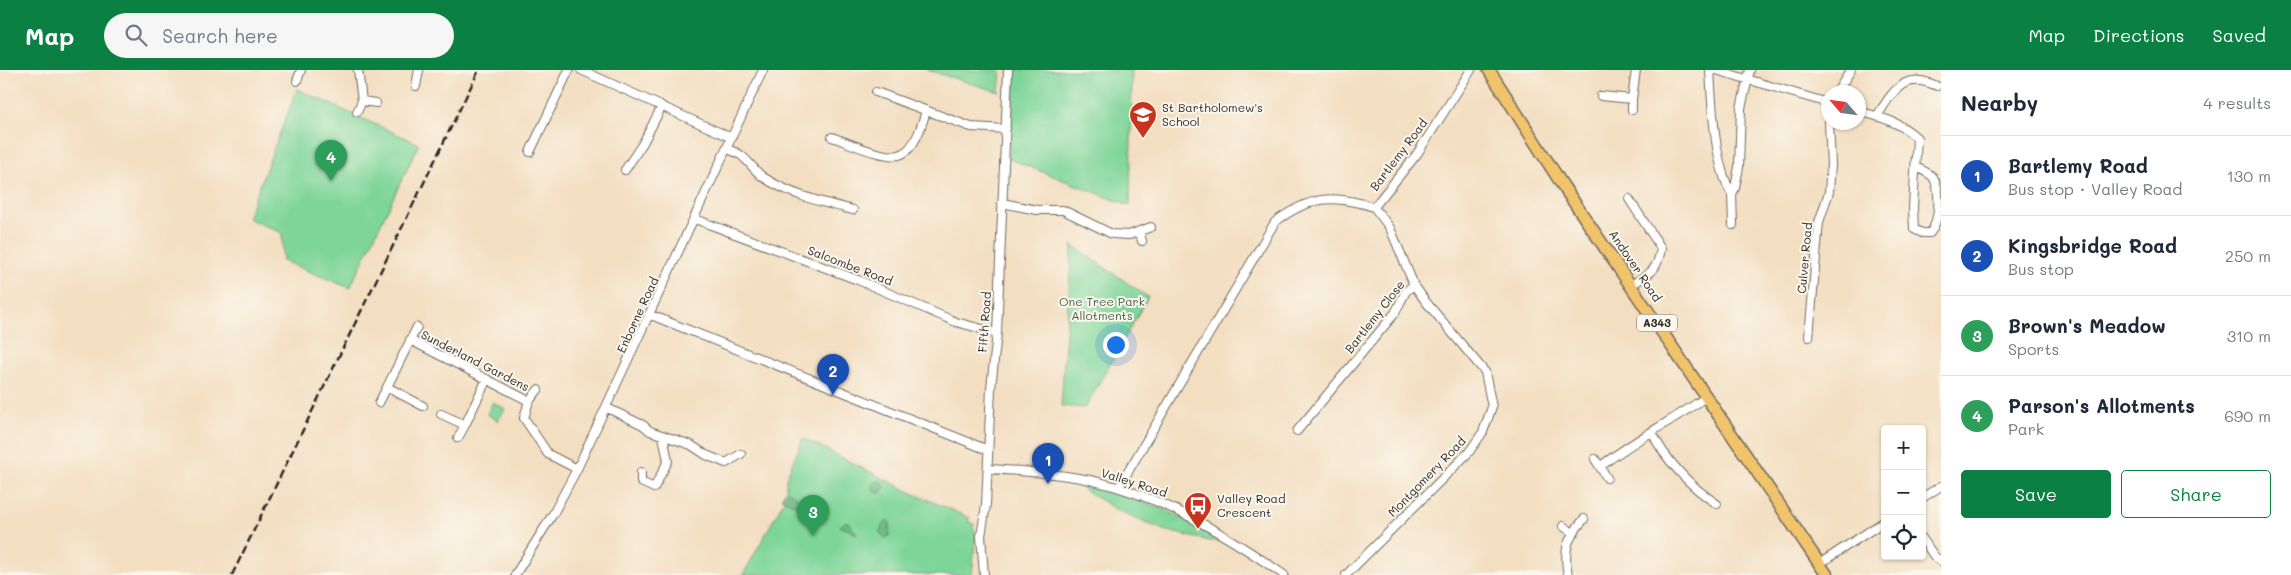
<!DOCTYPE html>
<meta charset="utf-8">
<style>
:root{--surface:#fff;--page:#f6f6f7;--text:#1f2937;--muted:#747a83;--line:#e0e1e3;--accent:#0b8043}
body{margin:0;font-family:Mali,sans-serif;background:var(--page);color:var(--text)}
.controls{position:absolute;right:15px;bottom:15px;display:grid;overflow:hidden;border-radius:5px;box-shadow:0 1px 4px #0004}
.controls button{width:45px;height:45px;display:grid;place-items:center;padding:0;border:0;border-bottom:1px solid var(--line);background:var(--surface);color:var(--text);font:25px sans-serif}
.compass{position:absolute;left:1821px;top:15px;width:45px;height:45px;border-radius:50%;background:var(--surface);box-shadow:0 1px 4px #0004;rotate:298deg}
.you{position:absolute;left:1115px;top:274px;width:18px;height:18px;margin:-12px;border:4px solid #fff;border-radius:50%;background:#1a73e8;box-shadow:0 0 0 8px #1a73e833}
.badge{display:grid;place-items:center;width:32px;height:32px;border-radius:50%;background:var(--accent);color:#fff;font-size:16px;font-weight:700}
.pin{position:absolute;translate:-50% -41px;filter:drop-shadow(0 1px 2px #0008)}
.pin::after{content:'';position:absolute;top:26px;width:18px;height:15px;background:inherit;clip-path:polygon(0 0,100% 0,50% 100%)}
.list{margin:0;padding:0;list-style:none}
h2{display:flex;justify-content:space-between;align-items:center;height:65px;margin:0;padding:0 20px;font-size:21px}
h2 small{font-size:16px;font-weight:400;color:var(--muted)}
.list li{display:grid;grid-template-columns:32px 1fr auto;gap:15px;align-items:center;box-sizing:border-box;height:80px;padding:0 20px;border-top:1px solid var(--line)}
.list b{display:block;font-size:19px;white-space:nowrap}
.list p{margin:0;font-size:16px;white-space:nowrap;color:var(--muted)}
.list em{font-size:16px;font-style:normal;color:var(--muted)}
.actions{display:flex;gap:10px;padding:15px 20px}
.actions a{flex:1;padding:11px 0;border:1px solid var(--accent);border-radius:5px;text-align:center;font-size:18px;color:var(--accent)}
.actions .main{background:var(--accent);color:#fff}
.icon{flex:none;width:28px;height:28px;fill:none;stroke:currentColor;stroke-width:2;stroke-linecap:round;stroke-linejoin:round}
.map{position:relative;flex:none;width:1941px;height:505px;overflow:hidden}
header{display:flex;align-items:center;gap:30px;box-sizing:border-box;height:70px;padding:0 25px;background:var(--accent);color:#fff}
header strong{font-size:24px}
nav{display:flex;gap:28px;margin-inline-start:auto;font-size:18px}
.search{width:350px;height:45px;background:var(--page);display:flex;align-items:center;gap:12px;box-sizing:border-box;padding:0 18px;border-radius:28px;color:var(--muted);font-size:19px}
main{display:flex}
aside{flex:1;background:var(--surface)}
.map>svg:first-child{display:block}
.green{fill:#7ed599;stroke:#548062}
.forest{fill:#66b681;stroke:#487056}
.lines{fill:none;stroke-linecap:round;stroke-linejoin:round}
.street-casing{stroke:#716a60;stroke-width:10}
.primary-casing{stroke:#716a60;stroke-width:14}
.street{stroke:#fff;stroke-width:8}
.primary{stroke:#f1c36a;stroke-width:11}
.rail{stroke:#2b2b2b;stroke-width:2.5;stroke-dasharray:8 4;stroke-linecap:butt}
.labels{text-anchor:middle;stroke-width:4;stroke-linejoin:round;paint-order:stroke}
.shield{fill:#fbf7ec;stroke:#696865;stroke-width:1}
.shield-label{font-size:11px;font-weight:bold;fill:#2b2b2b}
.poi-label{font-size:12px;fill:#2b2b2b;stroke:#fbf7ec;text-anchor:start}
.street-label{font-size:12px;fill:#2b2b2b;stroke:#fbf7ec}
.park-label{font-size:12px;fill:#445e4c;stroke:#fbf7ec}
</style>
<header>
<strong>Map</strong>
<div class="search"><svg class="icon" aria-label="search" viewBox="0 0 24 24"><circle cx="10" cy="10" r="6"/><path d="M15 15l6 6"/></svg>Search here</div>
<nav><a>Map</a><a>Directions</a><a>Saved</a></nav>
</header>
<main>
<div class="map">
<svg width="1941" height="505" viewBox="0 0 1941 505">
<rect width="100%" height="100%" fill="#fbf7ec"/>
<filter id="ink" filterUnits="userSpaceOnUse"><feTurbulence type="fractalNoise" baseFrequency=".02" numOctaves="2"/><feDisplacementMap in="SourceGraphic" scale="10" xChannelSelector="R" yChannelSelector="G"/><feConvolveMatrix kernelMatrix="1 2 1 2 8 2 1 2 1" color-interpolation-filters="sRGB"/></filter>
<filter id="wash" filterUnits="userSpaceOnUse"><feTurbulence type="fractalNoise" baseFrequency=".0096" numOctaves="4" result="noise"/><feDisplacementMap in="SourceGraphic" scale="20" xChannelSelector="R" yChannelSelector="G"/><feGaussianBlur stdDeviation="1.12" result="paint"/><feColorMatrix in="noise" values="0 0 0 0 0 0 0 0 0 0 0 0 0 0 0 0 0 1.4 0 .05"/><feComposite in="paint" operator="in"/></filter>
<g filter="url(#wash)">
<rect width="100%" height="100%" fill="#f3dec1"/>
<!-- green -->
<path class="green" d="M927,0H1001L999,22Z
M1015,0H1132L1130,136L1009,89Z
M297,19L419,74L350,218L283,191L282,163L247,148Z
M1072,175L1148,227L1085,338L1061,336Z
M493,332L505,339L498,351L487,344Z
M803,368L910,422L970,448L968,452L974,454L973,459L976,462L972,505H743L786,427V408Z
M1086,414C1134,426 1176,443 1219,466V471H1209L1163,460L1115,439L1084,420L1083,416Z"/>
<!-- forest -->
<path class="forest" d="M872 417a6 6 0 1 1 12 0a6 6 0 1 1-12 0Z
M786,420L802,431L807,441L781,428Z
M887,450L890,453L889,466L885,468L879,462Z
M847,451L857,464L840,456Z"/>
</g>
<g filter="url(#ink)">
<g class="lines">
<defs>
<path id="street" d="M581,0L732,68
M1710,0C1712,33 1714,96 1732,124
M1716,0L1828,33
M297,11L301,0
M416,16L419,0
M876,22L971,57L1006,59
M1837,22L1851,0
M1601,26L1632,29V40
M1632,29L1636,0
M362,31L376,33
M1858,41C1881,47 1900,52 1917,68L1913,138L1914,159L1922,163H1930C1940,151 1941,120 1933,107C1929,103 1922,100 1916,97
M357,42L362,31L358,0
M1877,46C1893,22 1903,0 1937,16
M832,67C847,72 888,91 902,84C916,77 922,54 926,41
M727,79C733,81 740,83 744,88C751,94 755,101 763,107C790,125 821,132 853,140
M530,82L569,0
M625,100L643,73L662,36
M1629,129L1661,178C1658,200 1650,204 1631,215
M1002,133L1037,140H1063L1112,164L1129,165L1151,157
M695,149L858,210L956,252L997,263
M1733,155L1732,124L1735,118L1739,97L1741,38L1750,0
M1139,161L1142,171
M651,245L988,380
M1809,267L1819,152L1829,122L1831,95L1829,52
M410,270L529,331
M387,317L423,336
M538,320L529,331L524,348L548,384L577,399
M379,333L417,257
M607,338L643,355L650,361L691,375L706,385L726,393L741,384
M441,344L465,355L487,309
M1297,361L1395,243L1406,221L1414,215L1390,158L1374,137
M1652,362C1664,389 1692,418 1717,434
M458,368L465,355
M1595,389L1607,408
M1601,396C1634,370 1672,351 1706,327
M988,399C1022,401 1056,403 1090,410C1162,426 1224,463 1284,505
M641,402V412L654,418L668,391L663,366
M1119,417L1275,152C1310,126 1333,124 1374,137L1417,84L1471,0
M1922,428L1941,416
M1563,456L1573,463
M1922,468L1934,486L1941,491
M1819,494L1885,451
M515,505L553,444L577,399L763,0
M984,505L981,466L986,435L991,318L997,263L1008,0
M1346,505L1469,382L1483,362L1492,337L1485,302L1426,232L1414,215
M1568,505C1563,479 1567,469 1584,449"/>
<path id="primary" d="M1489,0L1563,116L1827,505"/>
</defs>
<!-- street casing -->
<use href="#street" class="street-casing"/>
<!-- primary casing -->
<use href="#primary" class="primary-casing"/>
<!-- street -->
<use href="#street" class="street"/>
<!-- primary -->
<use href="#primary" class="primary"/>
<!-- rail -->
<path class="rail" d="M232,505L479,0"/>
</g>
</g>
<!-- icons -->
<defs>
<symbol id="school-pin" viewBox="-11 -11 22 30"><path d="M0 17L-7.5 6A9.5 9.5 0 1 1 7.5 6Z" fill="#c8321e" stroke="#fbf7ec"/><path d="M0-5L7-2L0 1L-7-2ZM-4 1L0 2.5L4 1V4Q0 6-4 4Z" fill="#fff"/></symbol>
<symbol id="bus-pin" viewBox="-11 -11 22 30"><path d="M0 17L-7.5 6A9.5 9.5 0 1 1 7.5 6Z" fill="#c8321e" stroke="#fbf7ec"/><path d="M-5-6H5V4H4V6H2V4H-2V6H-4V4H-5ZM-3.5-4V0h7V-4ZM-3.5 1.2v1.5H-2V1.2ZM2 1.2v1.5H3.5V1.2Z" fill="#fff"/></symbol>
</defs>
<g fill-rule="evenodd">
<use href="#school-pin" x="1127" y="29" width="32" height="43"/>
<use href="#bus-pin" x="1182" y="420" width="32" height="43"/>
</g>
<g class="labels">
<!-- shield labels -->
<rect class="shield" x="1637" y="244.5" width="40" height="17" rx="4"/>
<g class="shield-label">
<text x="1657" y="257">A343</text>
</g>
<!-- poi labels -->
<g class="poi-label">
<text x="1162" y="42">St Bartholomew's<tspan x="1162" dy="14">School</tspan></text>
<text x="1217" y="433">Valley Road<tspan x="1217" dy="14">Crescent</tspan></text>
</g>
<!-- street labels -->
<g class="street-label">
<text transform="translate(1399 85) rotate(-53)" y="4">Bartlemy Road</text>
<text transform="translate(1805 188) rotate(-85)" y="4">Culver Road</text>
<text transform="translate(850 196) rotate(21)" y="4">Salcombe Road</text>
<text transform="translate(1635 196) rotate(56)" y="4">Andover Road</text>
<text transform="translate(638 245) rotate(-65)" y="4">Enborne Road</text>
<text transform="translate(1375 247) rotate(-52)" y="4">Bartlemy Close</text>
<text transform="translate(985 252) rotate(-86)" y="4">Fifth Road</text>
<text transform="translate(475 291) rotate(27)" y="4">Sunderland Gardens</text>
<text transform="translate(1427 407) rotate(-46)" y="4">Montgomery Road</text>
<text transform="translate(1134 413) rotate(18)" y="4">Valley Road</text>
</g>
<!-- park labels -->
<g class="park-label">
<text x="1102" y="236">One Tree Park<tspan x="1102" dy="14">Allotments</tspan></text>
</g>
</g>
</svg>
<div class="controls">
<button>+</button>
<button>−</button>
<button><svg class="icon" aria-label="locate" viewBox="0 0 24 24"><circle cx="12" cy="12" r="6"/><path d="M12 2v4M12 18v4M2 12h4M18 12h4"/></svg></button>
</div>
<svg class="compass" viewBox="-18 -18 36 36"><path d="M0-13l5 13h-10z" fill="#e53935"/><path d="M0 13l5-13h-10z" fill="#747a83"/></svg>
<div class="you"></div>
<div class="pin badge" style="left:1048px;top:414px;background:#1a4fb4">1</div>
<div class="pin badge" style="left:833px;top:325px;background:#1a4fb4">2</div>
<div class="pin badge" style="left:813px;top:466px;background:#2e9e5b">3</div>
<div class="pin badge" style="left:331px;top:111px;background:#2e9e5b">4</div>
</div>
<aside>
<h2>Nearby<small>4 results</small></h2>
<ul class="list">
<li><span class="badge" style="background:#1a4fb4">1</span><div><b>Bartlemy Road</b><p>Bus stop · Valley Road</p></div><em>130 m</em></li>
<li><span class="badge" style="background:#1a4fb4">2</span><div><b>Kingsbridge Road</b><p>Bus stop</p></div><em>250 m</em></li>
<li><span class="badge" style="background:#2e9e5b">3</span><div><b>Brown's Meadow</b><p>Sports</p></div><em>310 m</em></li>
<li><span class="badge" style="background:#2e9e5b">4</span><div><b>Parson's Allotments</b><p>Park</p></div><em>690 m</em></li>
</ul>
<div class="actions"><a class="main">Save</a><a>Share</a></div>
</aside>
</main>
